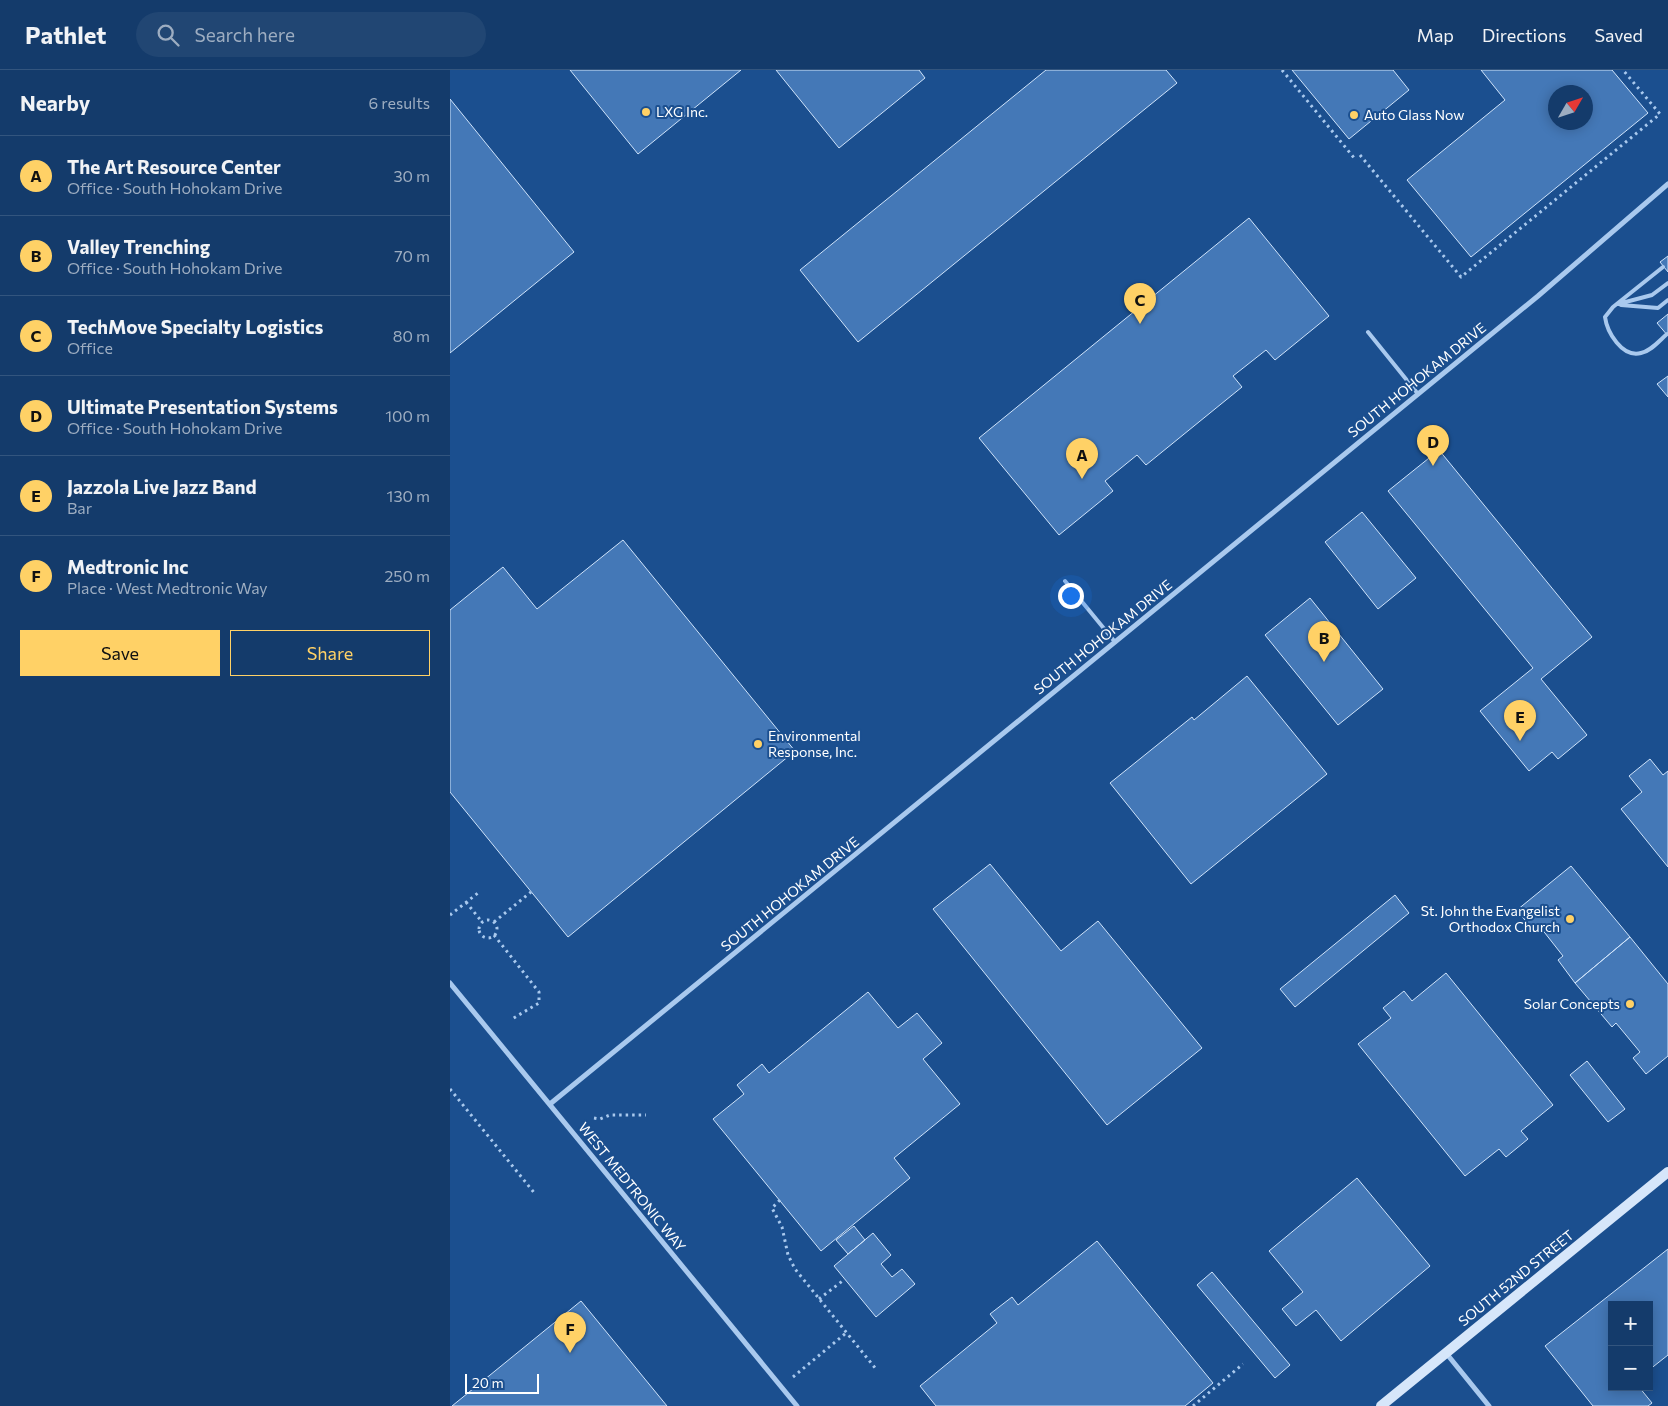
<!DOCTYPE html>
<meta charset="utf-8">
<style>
:root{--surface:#143b6b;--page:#214673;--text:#f1f3f6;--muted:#9dadc1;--line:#33557e;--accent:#ffd166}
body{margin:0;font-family:Commissioner,sans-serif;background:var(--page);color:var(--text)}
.controls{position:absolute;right:15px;bottom:15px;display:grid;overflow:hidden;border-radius:0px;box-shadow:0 2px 12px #0003}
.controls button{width:45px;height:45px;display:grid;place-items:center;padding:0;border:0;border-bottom:1px solid var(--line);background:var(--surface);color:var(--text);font:25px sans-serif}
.compass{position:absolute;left:1098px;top:15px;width:45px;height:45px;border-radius:50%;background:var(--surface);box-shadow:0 2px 12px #0003;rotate:51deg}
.scale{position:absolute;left:15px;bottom:12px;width:74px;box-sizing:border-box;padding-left:5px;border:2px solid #fff;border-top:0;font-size:14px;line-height:18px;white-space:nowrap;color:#fff;-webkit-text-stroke:4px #1b4f8f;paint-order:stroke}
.you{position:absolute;left:620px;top:525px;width:18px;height:18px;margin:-12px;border:4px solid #fff;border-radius:50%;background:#1a73e8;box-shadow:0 0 0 8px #1a73e833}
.badge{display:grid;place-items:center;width:32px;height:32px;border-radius:50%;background:var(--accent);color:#111;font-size:16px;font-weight:700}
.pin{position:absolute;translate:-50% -41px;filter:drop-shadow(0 1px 2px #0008)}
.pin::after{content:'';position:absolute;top:26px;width:18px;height:15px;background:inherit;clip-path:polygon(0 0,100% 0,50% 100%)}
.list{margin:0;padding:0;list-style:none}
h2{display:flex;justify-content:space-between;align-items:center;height:65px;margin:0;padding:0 20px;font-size:21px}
h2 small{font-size:16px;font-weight:400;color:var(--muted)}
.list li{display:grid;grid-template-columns:32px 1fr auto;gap:15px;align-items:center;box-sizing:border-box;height:80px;padding:0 20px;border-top:1px solid var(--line)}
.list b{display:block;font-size:19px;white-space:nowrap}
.list p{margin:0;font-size:16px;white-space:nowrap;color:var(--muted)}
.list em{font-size:16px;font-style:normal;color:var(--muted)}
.actions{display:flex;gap:10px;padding:15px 20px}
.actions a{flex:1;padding:11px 0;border:1px solid var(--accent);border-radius:0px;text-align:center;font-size:18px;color:var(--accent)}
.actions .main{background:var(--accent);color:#111}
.icon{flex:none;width:28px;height:28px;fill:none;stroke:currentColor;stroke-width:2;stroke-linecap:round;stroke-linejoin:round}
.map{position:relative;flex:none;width:1218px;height:1336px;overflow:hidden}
header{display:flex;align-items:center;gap:30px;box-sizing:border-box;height:70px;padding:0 25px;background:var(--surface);border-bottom:1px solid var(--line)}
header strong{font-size:24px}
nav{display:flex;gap:28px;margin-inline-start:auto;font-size:18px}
.search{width:350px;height:45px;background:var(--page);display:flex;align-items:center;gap:12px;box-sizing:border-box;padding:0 18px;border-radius:28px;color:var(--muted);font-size:19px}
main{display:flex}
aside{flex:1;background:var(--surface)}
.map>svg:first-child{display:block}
.building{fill:#4478b7;stroke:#cfe3fa;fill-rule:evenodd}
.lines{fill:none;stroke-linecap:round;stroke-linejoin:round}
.path{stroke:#a9c9ee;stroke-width:3;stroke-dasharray:2.5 4;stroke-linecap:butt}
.service{stroke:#a9c9ee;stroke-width:4}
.minor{stroke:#a9c9ee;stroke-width:5}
.secondary{stroke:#d6e6fa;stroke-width:10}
.poi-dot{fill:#ffd166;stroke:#1b4f8f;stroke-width:2}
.labels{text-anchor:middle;stroke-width:4;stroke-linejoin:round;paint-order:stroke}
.poi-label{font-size:14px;fill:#fff;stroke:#1b4f8f;text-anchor:start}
.street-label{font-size:14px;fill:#fff;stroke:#1b4f8f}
</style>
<header>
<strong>Pathlet</strong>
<div class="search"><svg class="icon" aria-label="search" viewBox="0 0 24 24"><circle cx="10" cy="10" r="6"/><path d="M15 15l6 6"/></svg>Search here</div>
<nav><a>Map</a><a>Directions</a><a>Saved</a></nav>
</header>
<main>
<aside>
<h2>Nearby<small>6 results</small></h2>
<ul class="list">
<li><span class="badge">A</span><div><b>The Art Resource Center</b><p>Office · South Hohokam Drive</p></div><em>30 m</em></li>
<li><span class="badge">B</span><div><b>Valley Trenching</b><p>Office · South Hohokam Drive</p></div><em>70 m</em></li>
<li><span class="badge">C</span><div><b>TechMove Specialty Logistics</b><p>Office</p></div><em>80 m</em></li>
<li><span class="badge">D</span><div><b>Ultimate Presentation Systems</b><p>Office · South Hohokam Drive</p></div><em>100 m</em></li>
<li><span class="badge">E</span><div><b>Jazzola Live Jazz Band</b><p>Bar</p></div><em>130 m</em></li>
<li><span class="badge">F</span><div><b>Medtronic Inc</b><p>Place · West Medtronic Way</p></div><em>250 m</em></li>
</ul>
<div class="actions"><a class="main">Save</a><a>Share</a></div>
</aside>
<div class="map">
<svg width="1218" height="1336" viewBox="0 0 1218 1336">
<rect width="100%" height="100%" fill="#1b4f8f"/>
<!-- building -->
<path class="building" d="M120,0H291L188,84Z
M326,0H469L475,8L389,78Z
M596,0H716L727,13L408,272L350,200Z
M842,0H943L959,20L899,69Z
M1031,0H1162L1198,43L1021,187L957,110L1055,30ZM1106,22H1136V52H1106Z
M0,29L124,182L0,283Z
M799,148L879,246L825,290L816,280L783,306L792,317L696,395L687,385L655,411L663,421L609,465L529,368Z
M1218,186V202L1210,192Z
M1218,244V266L1207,253Z
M1218,306V327L1207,314Z
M989,380L1142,567L1091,609L1137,665L1108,689L1102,682L1079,701L1030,641L1083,598L938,421Z
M912,442L966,508L928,539L875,472Z
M173,470L345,681L118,867L0,722V540L53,497L87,539Z
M860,528L933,619L888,655L815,565Z
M797,606L877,704L741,814L660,713L742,647L744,650Z
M1200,689L1213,705L1218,701V797L1171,739L1192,722L1179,706Z
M540,794L611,881L648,851L752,978L657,1055L483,839Z
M1121,796L1180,867L1125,913L1108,890L1113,886L1091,858L1085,863L1067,840Z
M945,825L959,843L845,937L830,919Z
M1180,867L1218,914V986L1196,1004L1183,988L1190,982L1166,953L1162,957L1125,913Z
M996,903L1103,1035L1071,1061L1078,1069L1056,1087L1049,1079L1015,1106L908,974L941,948L933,938L954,921L962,931Z
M418,922L448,958L467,943L492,973L473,989L510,1034L444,1088L460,1108L371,1181L263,1049L294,1024L287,1015L312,994L319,1003Z
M1137,991L1175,1039L1158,1052L1120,1005Z
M907,1108L980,1196L891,1271L866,1240L846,1256L832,1239L853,1222L819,1181Z
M404,1156L415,1170L398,1184L386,1170Z
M423,1163L441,1185L431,1194L442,1207L452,1199L465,1214L426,1247L384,1196Z
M647,1171L763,1313L735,1336H486L470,1316L547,1253L540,1244L562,1227L568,1235Z
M1218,1179V1285L1199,1300V1235H1162V1317H1189L1202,1333L1198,1336H1143L1095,1276Z
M762,1202L840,1295L825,1308L747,1215Z
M131,1231L217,1336H2Z"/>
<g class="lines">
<!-- path -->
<path class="path" d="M832,0L905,89
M910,85L1011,207L1210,44L1173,0
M16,832L32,852
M0,845L28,823
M29 859a9 9 0 1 1 18 0a9 9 0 1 1-18 0Z
M44,852L81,822
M44,865L89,922V933L62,949
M0,1019L86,1125
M144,1048L150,1049L160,1045H196
M330,1130L322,1138L332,1157L338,1185L345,1199L426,1299
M369,1229L395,1209
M343,1307L396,1263
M743,1336L793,1294"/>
<!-- service -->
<path class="service" d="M1213,197L1163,237L1155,247C1157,262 1172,288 1191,283C1201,281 1209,271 1217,264
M1168,234L1202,225L1218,213
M1171,235L1208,238L1218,230
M918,262L968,324
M615,511L665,572"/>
<!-- minor -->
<path class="minor" d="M0,913L347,1336
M100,1034L1088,226L1218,114
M996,1283L1039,1336"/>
<!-- secondary -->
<path class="secondary" d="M931,1336L1218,1102"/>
</g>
<!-- markers -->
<g class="poi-dot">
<circle cx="196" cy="42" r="5"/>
<circle cx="904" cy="45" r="5"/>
<circle cx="308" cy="674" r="5"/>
<circle cx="1120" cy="849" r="5"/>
<circle cx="1180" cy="934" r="5"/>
</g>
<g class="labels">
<!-- poi labels -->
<g class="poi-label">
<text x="206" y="47">LXG Inc.</text>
<text x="914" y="50">Auto Glass Now</text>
<text x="318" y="671">Environmental<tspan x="318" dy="16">Response, Inc.</tspan></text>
<text x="1110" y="846" text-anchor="end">St. John the Evangelist<tspan x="1110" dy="16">Orthodox Church</tspan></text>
<text x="1170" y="939" text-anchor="end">Solar Concepts</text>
</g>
<!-- street labels -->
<g class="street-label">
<text transform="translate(967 310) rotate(-39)" y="5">SOUTH HOHOKAM DRIVE</text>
<text transform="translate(653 567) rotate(-39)" y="5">SOUTH HOHOKAM DRIVE</text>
<text transform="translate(340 824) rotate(-39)" y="5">SOUTH HOHOKAM DRIVE</text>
<text transform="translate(182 1117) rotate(51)" y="5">WEST MEDTRONIC WAY</text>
<text transform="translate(1066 1208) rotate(-39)" y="5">SOUTH 52ND STREET</text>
</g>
</g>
</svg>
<div class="controls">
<button>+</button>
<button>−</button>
</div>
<svg class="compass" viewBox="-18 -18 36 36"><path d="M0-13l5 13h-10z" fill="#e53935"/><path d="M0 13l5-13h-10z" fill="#9dadc1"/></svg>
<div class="scale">20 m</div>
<div class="you"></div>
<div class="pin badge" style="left:632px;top:409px">A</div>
<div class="pin badge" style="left:874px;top:592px">B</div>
<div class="pin badge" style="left:690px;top:254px">C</div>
<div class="pin badge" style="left:983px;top:396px">D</div>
<div class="pin badge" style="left:1070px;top:671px">E</div>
<div class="pin badge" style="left:120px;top:1283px">F</div>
</div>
</main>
